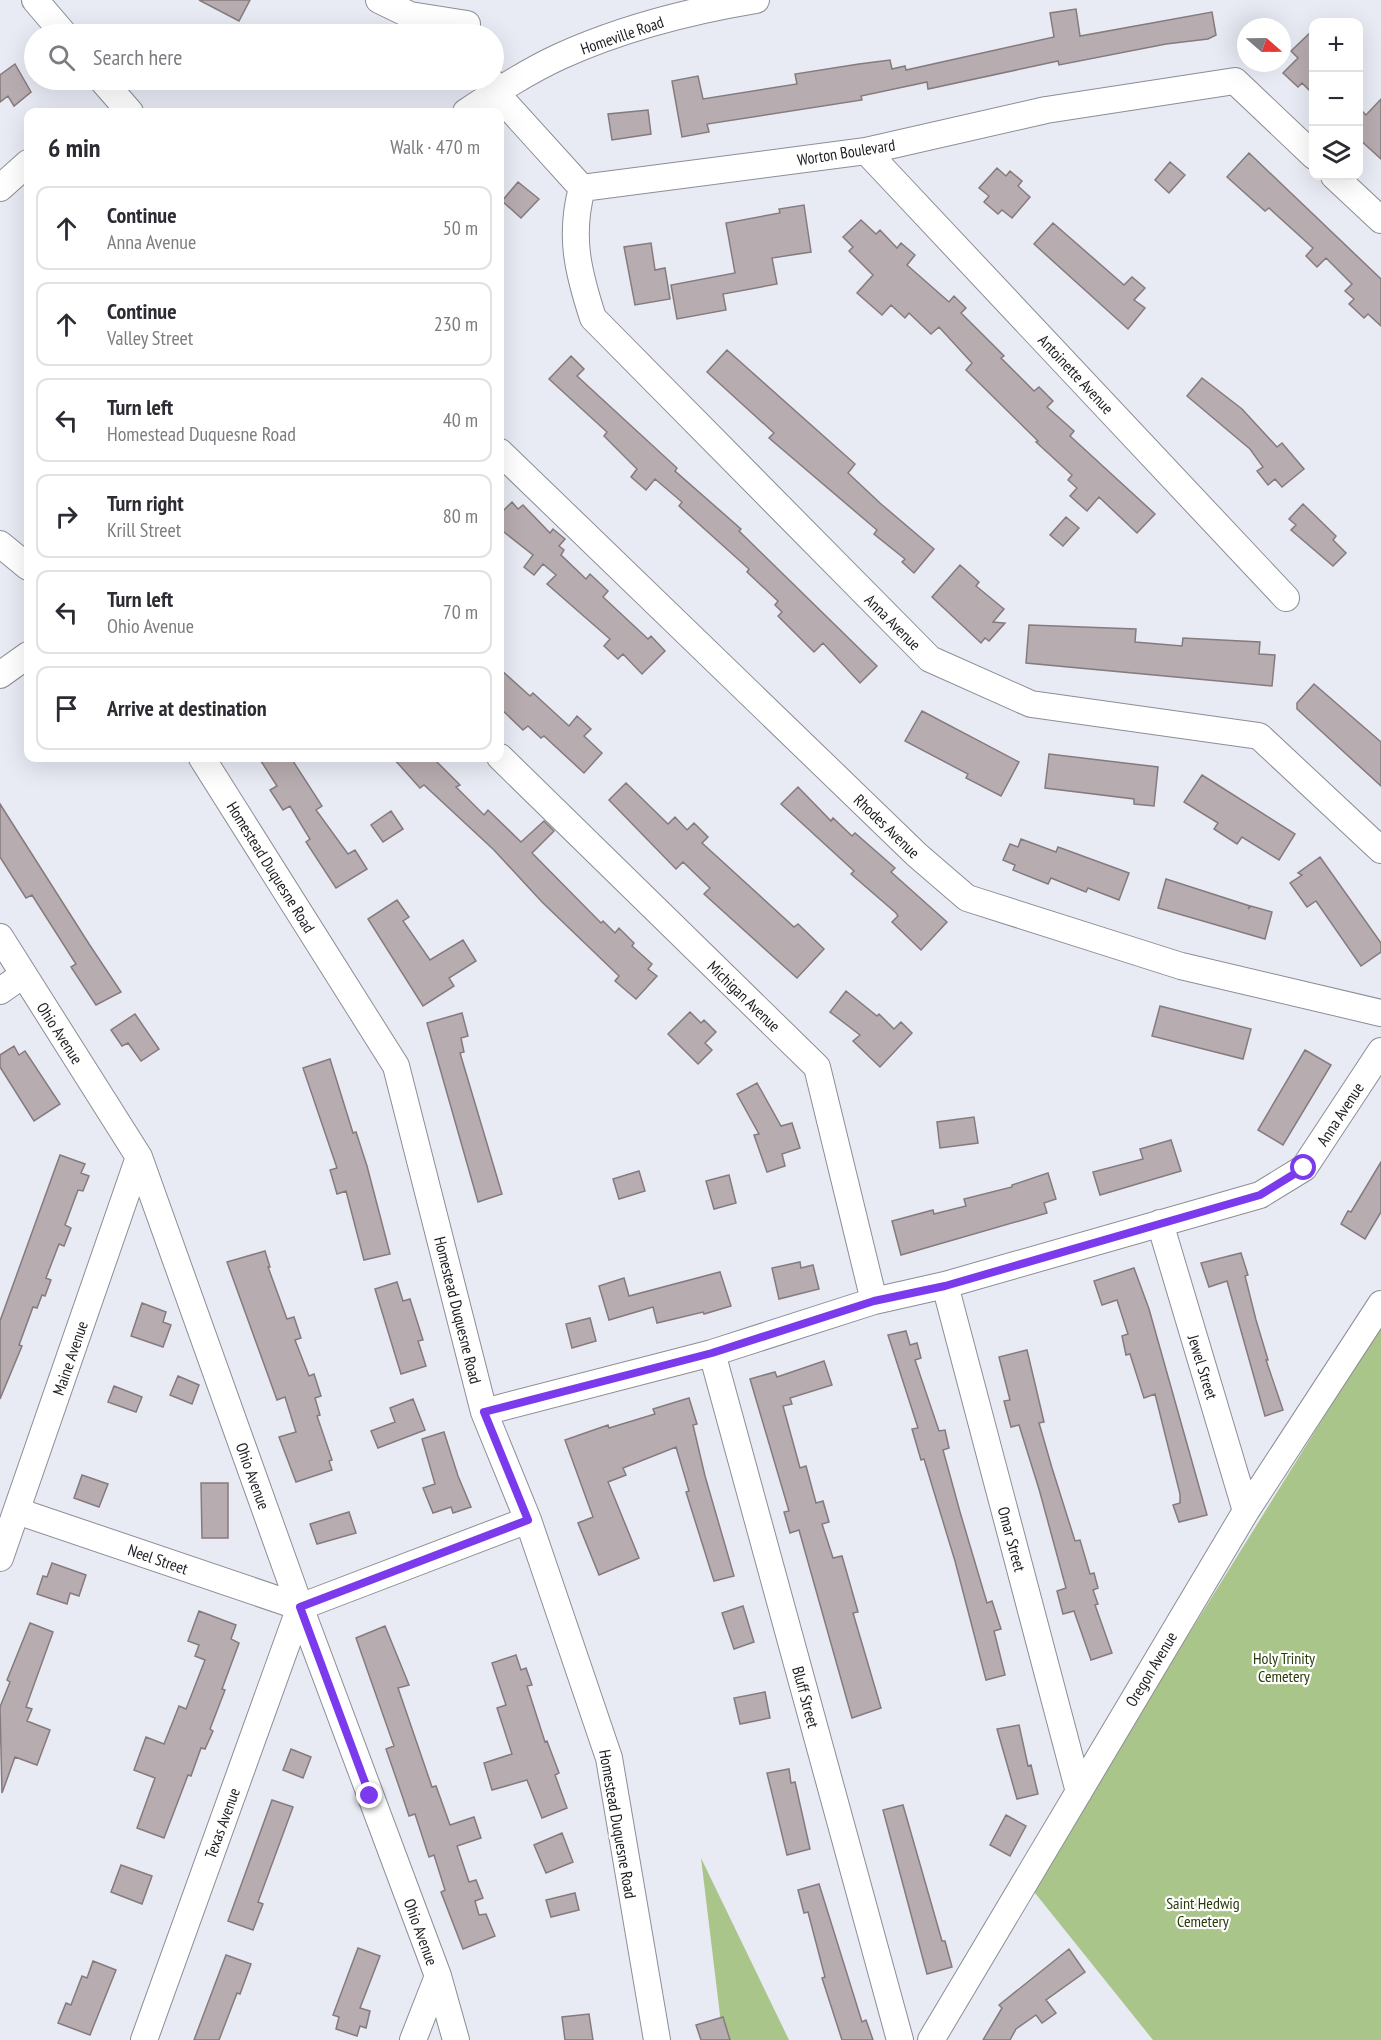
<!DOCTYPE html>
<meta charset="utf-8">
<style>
:root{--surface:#fff;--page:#f2f2f3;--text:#2b2b33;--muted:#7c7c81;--line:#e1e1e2}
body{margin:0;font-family:"PT Sans Narrow",sans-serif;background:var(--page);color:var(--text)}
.controls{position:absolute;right:18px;top:18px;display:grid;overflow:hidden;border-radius:12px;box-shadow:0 6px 24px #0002}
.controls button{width:54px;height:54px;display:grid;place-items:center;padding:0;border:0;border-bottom:2px solid var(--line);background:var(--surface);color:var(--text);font:30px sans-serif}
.compass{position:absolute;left:1237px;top:18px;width:54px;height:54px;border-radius:50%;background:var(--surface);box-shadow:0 6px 24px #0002;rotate:110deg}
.stop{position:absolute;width:18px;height:18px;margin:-14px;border:4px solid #7c3aed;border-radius:50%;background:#fff}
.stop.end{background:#7c3aed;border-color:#fff;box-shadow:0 2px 6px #0008}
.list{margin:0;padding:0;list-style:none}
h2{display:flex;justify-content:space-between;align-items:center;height:78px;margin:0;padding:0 24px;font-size:26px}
h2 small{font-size:20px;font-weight:400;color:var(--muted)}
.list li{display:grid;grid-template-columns:39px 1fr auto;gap:18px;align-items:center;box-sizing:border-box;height:84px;margin:0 12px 12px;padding:0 12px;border:2px solid var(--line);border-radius:12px}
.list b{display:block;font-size:22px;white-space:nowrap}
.list p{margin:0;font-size:20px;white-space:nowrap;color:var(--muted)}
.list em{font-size:20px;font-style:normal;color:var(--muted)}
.icon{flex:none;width:33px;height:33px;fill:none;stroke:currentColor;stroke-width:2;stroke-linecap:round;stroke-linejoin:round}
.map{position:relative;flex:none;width:1381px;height:2040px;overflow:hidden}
.search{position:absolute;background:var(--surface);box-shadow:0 6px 24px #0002;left:24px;top:24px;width:480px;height:66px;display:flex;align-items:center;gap:15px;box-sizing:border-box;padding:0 21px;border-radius:33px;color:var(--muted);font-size:22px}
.panel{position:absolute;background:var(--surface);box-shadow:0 6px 24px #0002;left:24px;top:108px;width:480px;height:654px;border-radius:12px}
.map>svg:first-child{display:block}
.green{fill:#a9c589}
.building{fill:#b7acaf;stroke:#857b7e;stroke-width:1.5}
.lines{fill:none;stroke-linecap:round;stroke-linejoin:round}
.minor-casing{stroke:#8c8e97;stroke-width:28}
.minor{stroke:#fff;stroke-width:26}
.route{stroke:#7c3aed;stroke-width:8}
.labels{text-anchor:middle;stroke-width:4.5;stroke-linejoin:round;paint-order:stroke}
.street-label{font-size:16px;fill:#1c1d20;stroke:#fff}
.park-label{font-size:16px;fill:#283b08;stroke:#fff}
</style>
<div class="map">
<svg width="1381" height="2040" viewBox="0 0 1381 2040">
<rect width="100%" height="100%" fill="#e8eaf4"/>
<!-- green -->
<path class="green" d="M1381,1325V2040H1153L1031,1888Z
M701,1858L789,2040H723Z"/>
<!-- building -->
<path class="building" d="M199,0H250L239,21Z
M1076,9L1080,36L1212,12L1216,35L1208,39L1166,44L1059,65L1058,61L928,89L927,82L861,96L862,100L707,124L709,132L682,137L672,81L698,76L703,99L797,84L795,74L859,64L890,60L892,69L905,66L906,70L1054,37L1050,13Z
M1314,29V95L1302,83L1298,87L1283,73L1298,58L1291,51Z
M15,64L31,92L14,106L8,96L0,102V75Z
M1381,99V159L1359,139V108L1366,115Z
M648,110L651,134L612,140L608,114Z
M1249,153L1381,279V326L1368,314L1364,318L1349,304L1354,299L1345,291L1352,284L1326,258L1317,267L1306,256L1313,248L1269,208L1265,211L1227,177Z
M1170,162L1185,175L1169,193L1155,180Z
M997,168L1006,176L1010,171L1022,181L1018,186L1030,197L1012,218L1002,210L998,214L984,202L989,196L979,188Z
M518,182L539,199L521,218L502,201Z
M804,205L811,252L772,258L777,284L723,294L726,310L677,319L671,285L735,273L726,223L780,213L779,209Z
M861,220L876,234L880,230L897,248L901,243L915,255L907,265L949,302L954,296L966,308L961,313L1004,356L1001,358L1034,391L1039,387L1053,401L1047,407L1074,431L1070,436L1155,514L1137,533L1099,497L1087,511L1070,496L1077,488L1068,480L1072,475L1036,442L1038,441L966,370L972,363L939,327L931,334L909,313L905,318L891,305L882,315L857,293L873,275L849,251L853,247L843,237Z
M1053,223L1124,285L1132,277L1145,288L1134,300L1145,308L1128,329L1034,244Z
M651,243L655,270L665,268L670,299L635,305L624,247Z
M727,350L855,464L848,473L881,504L934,549L914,573L902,562L905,559L874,534L877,530L769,438L774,433L707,372Z
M571,356L584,369L577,376L677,468L675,471L741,529L739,531L877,666L860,683L823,643L814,652L778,616L782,612L775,605L778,601L747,572L749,569L679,506L682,502L655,479L646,490L631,477L637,469L604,436L607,432L549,379Z
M1202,378L1242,409L1277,447L1282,443L1304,469L1282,487L1275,479L1268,485L1257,471L1263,467L1250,449L1187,396Z
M512,502L518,509L523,505L550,533L553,529L565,539L559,546L564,550L561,555L586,579L590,574L608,591L603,597L648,639L651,636L665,651L642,674L623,654L618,659L604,646L610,639L547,584L556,575L543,564L534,575L524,567L533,555L500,529V514Z
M1303,504L1336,536L1333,540L1346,553L1333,566L1291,530L1296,525L1289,519Z
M1066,517L1079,528L1063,546L1050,535Z
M960,565L979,582L976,586L1004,609L993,622L1005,623L989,641L985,638L981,643L932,597Z
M1029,625L1136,629L1135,642L1182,646L1183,638L1260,642L1259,654L1275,655L1272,686L1026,663Z
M500,669L530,696L533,693L569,726L577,716L591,729L584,736L602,753L584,773L544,736L541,738L528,726L523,730L500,708Z
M1314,684L1381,742V786L1297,709V703Z
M922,711L1019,762L1001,796L966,778L968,774L905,741Z
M1049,754L1158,767L1154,806L1134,804V799L1045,788Z
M259,758H291L322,806L316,810L348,854L355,850L367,869L336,888L306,842L310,839L290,806L283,810L270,790L277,786Z
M393,758H433L460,785L456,787L484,815L488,810L521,842L544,821L554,831L532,853L601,923L603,921L615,933L619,928L634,943L632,946L652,964L648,969L657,976L636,999L615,981L619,976L542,902L494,850L424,785L420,788Z
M1202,775L1295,834L1279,860L1242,837L1237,844L1214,829L1218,823L1184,802Z
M626,783L668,824L675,817L687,830L694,823L708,837L702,843L794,927L798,924L824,949L797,978L704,894L710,888L683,862L676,869L609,800Z
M798,787L831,821L833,818L852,836L855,833L895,868L891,872L947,922L921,950L892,922L898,916L896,913L851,874L854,871L781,804Z
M0,804L89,944L121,992L96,1005L71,967L76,964L32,895L26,898L0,857Z
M391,811L403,829L383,842L371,825Z
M1021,839L1056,852L1058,847L1129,873L1119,900L1088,888L1086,892L1051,878L1048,884L1013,870L1015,865L1003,860L1010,844L1018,847Z
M1320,857L1381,943V952L1361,966L1316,901L1307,907L1290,883L1302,875L1298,873Z
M1166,879L1250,906L1248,909L1251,906L1272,912L1265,939L1158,908Z
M397,900L409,917L403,921L430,960L463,940L476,961L449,978L454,986L423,1006L368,919Z
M846,991L877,1016L879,1014L894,1029L901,1022L912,1033L880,1067L853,1041L860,1035L830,1012Z
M1160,1006L1251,1029L1243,1059L1152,1036Z
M690,1012L701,1023L704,1020L716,1032L705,1043L712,1050L698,1064L668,1034Z
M462,1013L468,1036L461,1038L464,1052L460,1053L502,1194L478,1202L427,1023Z
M135,1014L159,1049L141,1061L128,1043L122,1046L111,1030Z
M14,1046L19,1055L25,1051L60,1104L34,1121L0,1067V1055Z
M1305,1050L1331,1065L1283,1145L1258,1130Z
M330,1059L353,1133L356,1132L367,1166L390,1254L364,1260L346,1191L337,1194L330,1170L337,1168L303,1068Z
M757,1083L781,1126L792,1123L800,1148L782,1154L785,1166L767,1172L754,1135L759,1134L737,1094Z
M974,1117L978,1143L940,1148L937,1122Z
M1171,1140L1181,1171L1100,1195L1093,1172L1143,1159L1140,1149Z
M60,1155L85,1164L81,1173L89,1176L83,1191L78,1190L65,1225L71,1228L64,1246L59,1244L46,1278L51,1280L45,1296L42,1295L37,1308L33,1307L19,1345L22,1346L0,1399V1321Z
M1381,1162V1212L1365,1239L1341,1224L1348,1211L1351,1212Z
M639,1171L645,1191L619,1199L613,1179Z
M1048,1173L1056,1199L1044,1203L1047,1213L901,1255L892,1221L933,1210L934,1214L966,1206L964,1199L1012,1187V1185Z
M729,1175L736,1203L714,1209L706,1181Z
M265,1251L270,1267H268L287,1319L294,1317L301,1338L295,1340L309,1376L314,1374L321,1396L315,1398L320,1415L317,1416L332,1460L329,1461L332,1470L296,1482L279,1437L296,1432L285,1397L277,1400L227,1262Z
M1241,1253L1248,1275L1245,1276L1256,1320L1268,1360H1266L1283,1410L1265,1416L1227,1281L1209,1287L1201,1263Z
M800,1262L801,1268L813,1265L819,1289L779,1299L772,1268Z
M1134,1268L1149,1309L1207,1515L1179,1522L1173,1505L1180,1503V1494L1155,1394L1144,1398L1130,1354L1126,1355L1122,1336L1128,1334L1117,1300L1102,1305L1094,1281Z
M720,1272L731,1306L704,1314L703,1312L657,1323L653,1307L609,1320L599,1286L624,1278L629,1296Z
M397,1282L403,1301L410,1299L423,1340L418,1341L426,1366L401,1374L375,1289Z
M142,1303L166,1312L163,1322L171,1325L163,1347L131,1336Z
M590,1318L596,1341L572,1348L566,1324Z
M906,1331L910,1345L917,1343L921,1358L915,1360L939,1431L945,1430L949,1448L943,1450L960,1512L987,1603L992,1601L1001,1629L994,1631L1005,1675L986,1680L955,1561L924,1459L921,1460L912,1429L918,1428L888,1335Z
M1027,1350L1044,1422L1039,1423L1052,1468L1075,1541L1080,1540L1090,1574L1094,1573L1098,1588L1093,1590L1098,1604L1095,1605L1112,1653L1091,1660L1074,1611L1063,1614L1057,1591L1066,1588L1039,1489L1019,1425L1011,1427L1004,1401L1010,1400L999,1357Z
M824,1361L832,1385L790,1398L792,1404L783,1406L800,1468L806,1466L816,1503L823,1501L829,1522L822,1524L833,1558L842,1556L858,1612L853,1613L881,1708L852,1718L799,1530L790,1533L784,1512L789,1511L750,1379L775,1372L777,1377Z
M178,1376L199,1385L192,1404L170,1395Z
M114,1386L142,1397L136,1412L108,1402Z
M689,1398L697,1424L693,1425L705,1476L734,1576L714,1581L686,1492L689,1491L676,1447L623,1468L626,1475L608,1482L639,1558L599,1575L578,1523L593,1517L565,1440L608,1425L609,1428L655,1414L653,1409Z
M413,1399L425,1430L378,1448L371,1431L395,1422L390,1408Z
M444,1432L458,1476L471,1507L453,1513L451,1507L433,1513L423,1488L435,1484L422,1439Z
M82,1475L108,1484L99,1507L74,1498Z
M201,1483H228V1538H202Z
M349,1512L356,1533L317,1544L310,1524Z
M52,1563L86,1575L79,1596L70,1593L67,1604L37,1594L43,1576L47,1577Z
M743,1606L754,1642L734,1649L722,1613Z
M199,1611L236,1625L231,1639L239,1643L222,1689L225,1690L210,1729L213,1731L205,1749L201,1748L191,1776L188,1775L164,1838L137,1828L155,1778L134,1770L146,1737L164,1744L179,1706L186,1709L205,1660L195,1656L199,1645L188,1641Z
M30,1623L53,1632L26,1707L32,1709L27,1721L50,1730L37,1765L15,1757L2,1793L0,1707L10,1682L7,1680Z
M385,1626L409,1685L398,1688L432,1787L436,1786L450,1825L474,1817L481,1838L457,1846L469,1882L476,1880L483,1898L475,1901L479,1915L486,1914L495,1936L463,1949L441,1892L445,1890L434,1855L429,1857L415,1814L409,1816L403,1798L386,1749L394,1746L356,1638Z
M516,1655L521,1670L526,1668L532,1685L527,1686L545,1742L547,1741L559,1773L555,1775L567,1808L542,1818L527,1780L492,1790L484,1763L512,1754L497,1708L506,1705L492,1663Z
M765,1692L770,1718L740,1724L734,1698Z
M1019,1725L1028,1766L1031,1765L1038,1794L1017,1799L997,1729Z
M291,1749L311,1757L303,1778L283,1770Z
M789,1769L791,1783L795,1782L810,1849L787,1855L767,1773Z
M272,1800L293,1807L258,1902L263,1904L253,1930L228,1921Z
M903,1805L942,1941H945L952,1967L927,1974L883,1810Z
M1006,1815L1026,1826L1010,1856L990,1845Z
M562,1833L573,1862L546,1873L534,1845Z
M121,1865L152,1876L142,1904L111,1892Z
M819,1884L862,2022L866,2020L873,2040H842L822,1978L825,1977L808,1912L804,1913L798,1890Z
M575,1893L579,1910L551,1917L546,1900Z
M358,1948L380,1956L360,2008L370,2011L366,2028L360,2026L357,2036L336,2029L339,2017L333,2015Z
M1069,1949L1085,1972L1046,2000L1056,2013L1042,2023L1036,2015L1016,2029L1010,2040H983L1002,2008L999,2005Z
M226,1955L251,1964L240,1994L237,1993L219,2040H194Z
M93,1961L116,1970L90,2035L58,2023L66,2003L71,2005L82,1976L87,1978Z
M589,2014L593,2040H565L562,2017Z
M723,2017L730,2040H701L696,2025Z"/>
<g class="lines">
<defs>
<path id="minor" d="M35,0L64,34
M379,0L410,15L467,24
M102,80L130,112
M490,80L496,93L582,188L866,151L1046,110L1235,81L1314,156
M466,112C496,92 528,71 561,56C623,28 690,11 756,0
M866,151L1286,598
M1334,176L1381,220
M0,188L28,163
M582,188C569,236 578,272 593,318L930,659L1031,704L1259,736L1381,850
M500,452L917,855L967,898L1181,966L1381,1013
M0,544L28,567
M0,675L28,655
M500,757L817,1067L874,1301
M202,758L396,1066L484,1412L528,1520L609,1758L657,2040
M0,937L139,1157L300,1607L438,1976L456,2040
M0,991L23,975
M1160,1223L1246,1511
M945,1285L1079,1792
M712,1353L900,2040
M484,1412L712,1353L874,1301L945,1285L1260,1195L1304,1168L1381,1051
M17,1511L300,1607
M0,1558L139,1157
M300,1607L528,1520
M144,2040L300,1607
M413,2040L438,1976
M931,2040L1246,1511L1381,1304"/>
</defs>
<!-- minor casing -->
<use href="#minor" class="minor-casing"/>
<!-- minor -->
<use href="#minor" class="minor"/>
</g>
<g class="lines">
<!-- route -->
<path class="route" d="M370,1796L300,1607L528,1520L484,1412L712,1353L874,1301L945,1286L1260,1195L1304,1168"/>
</g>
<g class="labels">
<!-- street labels -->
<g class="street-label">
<text transform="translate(622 35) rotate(-19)" y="6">Homeville Road</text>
<text transform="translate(846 152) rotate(-9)" y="6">Worton Boulevard</text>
<text transform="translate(1076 374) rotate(47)" y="6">Antoinette Avenue</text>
<text transform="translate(893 622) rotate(45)" y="6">Anna Avenue</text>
<text transform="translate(887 826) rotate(44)" y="6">Rhodes Avenue</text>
<text transform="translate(271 867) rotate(58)" y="6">Homestead Duquesne Road</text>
<text transform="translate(744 996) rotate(44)" y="6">Michigan Avenue</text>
<text transform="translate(60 1033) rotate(57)" y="6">Ohio Avenue</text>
<text transform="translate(1340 1114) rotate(-57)" y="6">Anna Avenue</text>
<text transform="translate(458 1310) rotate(76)" y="6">Homestead Duquesne Road</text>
<text transform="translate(70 1358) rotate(-71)" y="6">Maine Avenue</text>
<text transform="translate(1203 1367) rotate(73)" y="6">Jewel Street</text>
<text transform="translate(253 1476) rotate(70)" y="6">Ohio Avenue</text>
<text transform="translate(1012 1539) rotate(75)" y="6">Omar Street</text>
<text transform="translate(158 1559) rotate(19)" y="6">Neel Street</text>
<text transform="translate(1151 1669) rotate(-59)" y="6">Oregon Avenue</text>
<text transform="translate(806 1697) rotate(75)" y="6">Bluff Street</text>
<text transform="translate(222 1823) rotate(-70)" y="6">Texas Avenue</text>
<text transform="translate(618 1824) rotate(80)" y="6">Homestead Duquesne Road</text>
<text transform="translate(421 1932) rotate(70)" y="6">Ohio Avenue</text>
</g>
<!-- park labels -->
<g class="park-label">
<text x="1284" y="1664">Holy Trinity<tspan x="1284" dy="18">Cemetery</tspan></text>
<text x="1203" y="1909">Saint Hedwig<tspan x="1203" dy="18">Cemetery</tspan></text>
</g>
</g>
</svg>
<div class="controls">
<button>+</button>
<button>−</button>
<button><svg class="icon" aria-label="layers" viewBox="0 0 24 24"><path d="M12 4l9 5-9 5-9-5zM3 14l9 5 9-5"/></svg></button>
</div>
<svg class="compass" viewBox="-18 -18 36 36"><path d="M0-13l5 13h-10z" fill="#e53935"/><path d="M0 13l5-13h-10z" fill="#7c7c81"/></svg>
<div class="stop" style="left:1304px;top:1168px"></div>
<div class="stop end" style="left:370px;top:1796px"></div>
<div class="search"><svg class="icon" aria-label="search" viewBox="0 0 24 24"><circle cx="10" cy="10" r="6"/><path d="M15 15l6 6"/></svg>Search here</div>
<section class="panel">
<h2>6 min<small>Walk · 470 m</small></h2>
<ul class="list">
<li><svg class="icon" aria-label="ahead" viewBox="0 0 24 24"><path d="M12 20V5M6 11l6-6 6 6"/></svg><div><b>Continue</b><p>Anna Avenue</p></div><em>50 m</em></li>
<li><svg class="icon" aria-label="ahead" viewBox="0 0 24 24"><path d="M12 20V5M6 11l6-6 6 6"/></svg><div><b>Continue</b><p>Valley Street</p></div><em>230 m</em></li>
<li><svg class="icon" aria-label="left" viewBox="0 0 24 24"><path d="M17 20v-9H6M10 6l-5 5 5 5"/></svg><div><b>Turn left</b><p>Homestead Duquesne Road</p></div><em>40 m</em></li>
<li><svg class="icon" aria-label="right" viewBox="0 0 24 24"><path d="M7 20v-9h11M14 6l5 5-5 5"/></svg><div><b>Turn right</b><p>Krill Street</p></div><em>80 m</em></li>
<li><svg class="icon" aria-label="left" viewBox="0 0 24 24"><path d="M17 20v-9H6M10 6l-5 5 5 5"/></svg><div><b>Turn left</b><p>Ohio Avenue</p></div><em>70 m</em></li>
<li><svg class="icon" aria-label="arrive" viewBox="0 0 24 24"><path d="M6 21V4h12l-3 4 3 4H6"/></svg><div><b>Arrive at destination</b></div></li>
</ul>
</section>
</div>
